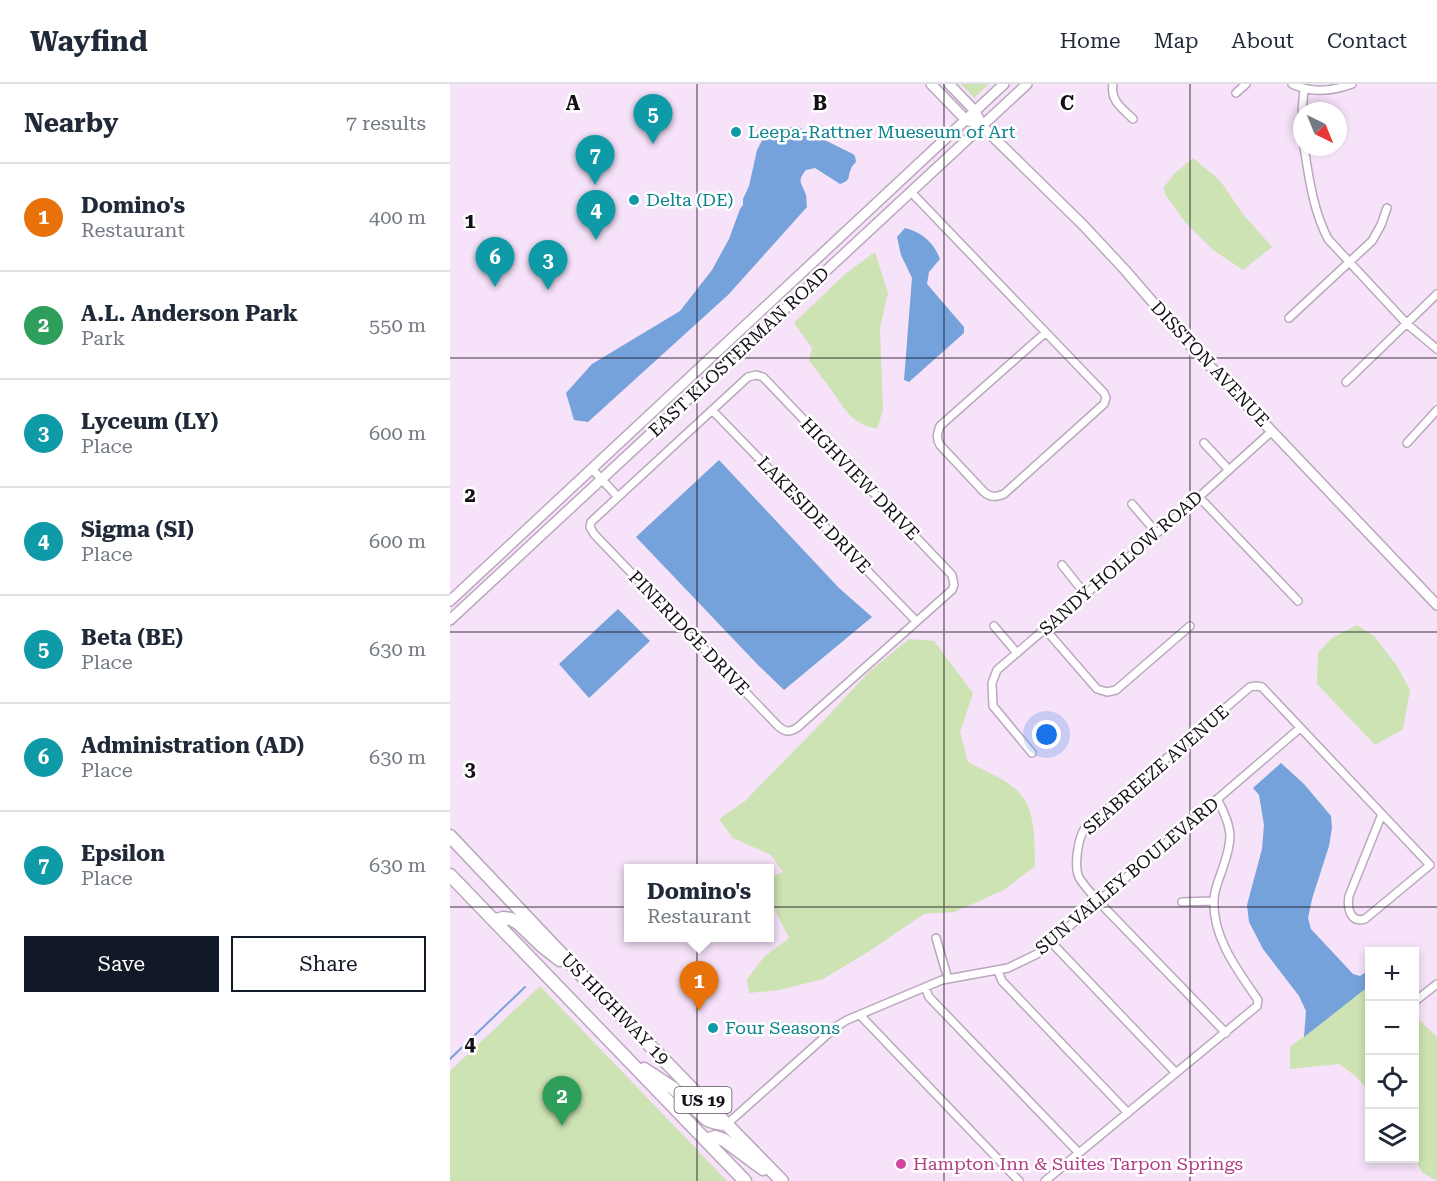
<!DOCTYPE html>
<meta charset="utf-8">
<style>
:root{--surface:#fff;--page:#f2f2f3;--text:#1f2937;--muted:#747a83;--line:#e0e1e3;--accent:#111827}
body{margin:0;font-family:"Roboto Serif",serif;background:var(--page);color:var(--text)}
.controls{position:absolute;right:18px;bottom:18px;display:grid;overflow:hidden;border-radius:0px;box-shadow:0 3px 9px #0003}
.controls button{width:54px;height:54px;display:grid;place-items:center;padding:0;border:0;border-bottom:2px solid var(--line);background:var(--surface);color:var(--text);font:30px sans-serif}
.compass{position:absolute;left:843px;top:18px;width:54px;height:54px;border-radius:50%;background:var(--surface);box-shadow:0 3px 9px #0003;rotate:137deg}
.you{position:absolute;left:597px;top:651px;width:21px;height:21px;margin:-15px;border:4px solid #fff;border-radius:50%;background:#1a73e8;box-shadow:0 0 0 9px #1a73e833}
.badge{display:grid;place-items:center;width:39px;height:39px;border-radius:50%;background:var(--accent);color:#fff;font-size:20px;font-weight:700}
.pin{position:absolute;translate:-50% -50px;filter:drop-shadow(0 2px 3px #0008)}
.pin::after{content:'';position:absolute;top:32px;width:21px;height:18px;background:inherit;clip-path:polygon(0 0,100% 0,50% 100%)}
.popup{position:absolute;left:174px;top:780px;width:150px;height:78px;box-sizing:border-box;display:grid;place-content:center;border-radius:0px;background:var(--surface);filter:drop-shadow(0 2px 4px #0005);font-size:20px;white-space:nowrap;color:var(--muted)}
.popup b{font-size:22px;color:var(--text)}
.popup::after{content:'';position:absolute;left:50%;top:100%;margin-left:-12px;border:12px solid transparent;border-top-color:var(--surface)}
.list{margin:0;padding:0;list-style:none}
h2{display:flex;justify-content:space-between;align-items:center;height:78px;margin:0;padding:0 24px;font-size:26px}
h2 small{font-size:20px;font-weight:400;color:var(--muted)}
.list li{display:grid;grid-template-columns:39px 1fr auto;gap:18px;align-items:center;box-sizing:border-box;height:108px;padding:0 24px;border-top:2px solid var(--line)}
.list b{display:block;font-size:22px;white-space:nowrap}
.list p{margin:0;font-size:20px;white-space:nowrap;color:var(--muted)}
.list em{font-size:20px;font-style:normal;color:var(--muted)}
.actions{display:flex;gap:12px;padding:18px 24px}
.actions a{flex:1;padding:14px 0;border:2px solid var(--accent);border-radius:0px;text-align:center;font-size:21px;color:var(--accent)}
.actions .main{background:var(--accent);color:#fff}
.icon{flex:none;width:33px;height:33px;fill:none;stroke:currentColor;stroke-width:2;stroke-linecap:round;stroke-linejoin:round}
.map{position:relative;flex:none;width:987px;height:1097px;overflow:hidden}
header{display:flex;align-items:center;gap:36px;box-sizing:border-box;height:84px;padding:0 30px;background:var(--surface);border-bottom:2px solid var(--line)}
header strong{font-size:28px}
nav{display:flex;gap:33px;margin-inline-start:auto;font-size:21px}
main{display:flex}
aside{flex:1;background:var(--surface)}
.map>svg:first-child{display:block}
.green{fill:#cee3b3}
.water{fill:#76a2db}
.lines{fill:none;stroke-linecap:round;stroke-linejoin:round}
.stream{stroke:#76a2db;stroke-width:2}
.street-casing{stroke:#bba7be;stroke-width:10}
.secondary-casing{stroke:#bba7be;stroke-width:12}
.highway-casing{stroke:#bba7be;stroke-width:15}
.street{stroke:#fff;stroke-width:7}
.secondary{stroke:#fff;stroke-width:9}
.highway{stroke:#fff;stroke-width:12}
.grid{fill:none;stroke:#140e16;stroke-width:1.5;stroke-opacity:0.55}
.culture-dot{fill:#0f9aa8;stroke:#fff;stroke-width:2}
.hotel-dot{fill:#d1479c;stroke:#fff;stroke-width:2}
.labels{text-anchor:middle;stroke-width:5;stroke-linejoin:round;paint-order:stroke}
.shield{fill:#fff;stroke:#5a565c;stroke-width:1.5}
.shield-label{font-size:16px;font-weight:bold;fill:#140e16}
.culture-label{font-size:18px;fill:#0d838f;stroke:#fff;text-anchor:start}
.street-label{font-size:18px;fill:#140e16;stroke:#fff}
.hotel-label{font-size:18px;fill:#b23c85;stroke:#fff;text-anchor:start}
.grid-label{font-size:20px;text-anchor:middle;font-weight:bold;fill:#140e16;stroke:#fff;stroke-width:5;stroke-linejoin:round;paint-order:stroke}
</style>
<header>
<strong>Wayfind</strong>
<nav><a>Home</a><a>Map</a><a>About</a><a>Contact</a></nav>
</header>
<main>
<aside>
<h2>Nearby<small>7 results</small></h2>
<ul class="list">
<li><span class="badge" style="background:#e8710a">1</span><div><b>Domino's</b><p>Restaurant</p></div><em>400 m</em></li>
<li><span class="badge" style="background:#2e9e5b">2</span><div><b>A.L. Anderson Park</b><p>Park</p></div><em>550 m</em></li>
<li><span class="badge" style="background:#0f9aa8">3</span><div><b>Lyceum (LY)</b><p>Place</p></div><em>600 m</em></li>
<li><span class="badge" style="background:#0f9aa8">4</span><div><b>Sigma (SI)</b><p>Place</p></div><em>600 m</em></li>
<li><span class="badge" style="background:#0f9aa8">5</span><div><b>Beta (BE)</b><p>Place</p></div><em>630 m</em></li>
<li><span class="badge" style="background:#0f9aa8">6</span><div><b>Administration (AD)</b><p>Place</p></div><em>630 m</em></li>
<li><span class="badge" style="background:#0f9aa8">7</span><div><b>Epsilon</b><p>Place</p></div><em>630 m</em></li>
</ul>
<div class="actions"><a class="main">Save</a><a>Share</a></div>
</aside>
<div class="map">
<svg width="987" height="1097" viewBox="0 0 987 1097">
<rect width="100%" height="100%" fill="#f6e2f9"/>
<!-- green -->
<path class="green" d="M511,0H539L524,14Z
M743,74L766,93L774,102L792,129L822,163L793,186L763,166L735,138L715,110L714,103L724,90Z
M425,168L438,209L430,244L433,326L427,345C399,339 395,324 379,303C373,294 366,286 359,277L362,264L344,239L395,190Z
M907,541L924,552L947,582L960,606L953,645L925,661L867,600L868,568L882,554Z
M459,555L484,557L523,609L510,648L518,678C531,685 551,693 563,703C587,721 584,755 585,782L554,806L504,828L474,830L418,868L373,895L329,906L299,909L297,895L314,873L339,854L320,816V794L333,788L321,771L283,754L269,735L295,717L377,633L420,587Z
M90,902L277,1097H0V987Z
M919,902V1008L908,994L889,980L840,985V963Z
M965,932L987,953V1097L973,1089L964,1075Z"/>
<!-- water -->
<path class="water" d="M348,43L403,70L405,72L406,78C405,79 401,83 401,85C397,93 402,96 390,100L365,84L356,86C346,98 352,99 356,111C357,115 356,119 357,123L278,211L138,338L124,336L116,309L142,280L230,227L262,186L279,155L290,125L293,121V115L299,102L307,66L318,45Z
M455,144C472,148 484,159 490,175L479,188L477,200L514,243V249L459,298L454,296L462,194L451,171L447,153Z
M269,376L389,504L422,533L334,606L308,581L186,453Z
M168,525L200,557L139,614L109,580Z
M831,679L854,700L881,732L882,744L879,762L862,815L858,834L861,845L903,890L910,892L919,886V902L854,953L856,927L849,912L813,865L799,838L797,821L812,765L814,741L809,711L803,704Z"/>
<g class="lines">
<!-- stream -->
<path class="stream" d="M0,975L75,903"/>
<defs>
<path id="street" d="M663,0C660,17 672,24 683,35
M842,0C861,9 883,7 902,0
M786,9L796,0
M852,27L854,5
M852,38V47
M854,63C859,94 863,126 878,155L957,240L987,265
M461,108L654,309L656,314L654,320L554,410C546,413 541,414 534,408L490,361C486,354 487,350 490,342L595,249
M839,234L922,157L931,141L937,124
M306,291L313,293L502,491L504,501L502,506L348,643C340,649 335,648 328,642L144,450L140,443L141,438L298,293Z
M896,298L987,210
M262,326L466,537
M754,359L779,386
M957,359L987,326
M142,385L168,413
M749,413L848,517
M682,420L706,448
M612,481L635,510
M544,542L567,569
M595,545L647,605L657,608L666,606L740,542
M582,669L543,622L542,599L547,586L749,413L822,347
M732,818L764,817
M486,854L498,895
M601,858L726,989
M548,887L552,897L678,1029
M475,903L479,913L629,1069
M964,918L987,900
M410,931L569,1097
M776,949L648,817C642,810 635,803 630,795C623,784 628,754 635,744L800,603L806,602L812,603L980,781L915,835C900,839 897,824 899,812L932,730
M277,1040L387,942L397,936L492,896L558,884L587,870L850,644
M595,1097L807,922L808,916C788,887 762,853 764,816C764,807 768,798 771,789C783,756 784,746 767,715"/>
<path id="secondary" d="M481,0L516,36L532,42
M499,0L525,27L532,42L633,141L675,186L737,258L987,521
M0,517L554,0
M0,536L577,0"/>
<path id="highway" d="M0,752L137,897L332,1097
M0,791L295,1097
M44,837L53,834L61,835L68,839L92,862L110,876
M194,985L223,1004L256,1035C263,1039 269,1040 277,1040
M256,1056L265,1053L274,1056L313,1085"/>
</defs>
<!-- street casing -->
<use href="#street" class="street-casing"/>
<!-- secondary casing -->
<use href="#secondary" class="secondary-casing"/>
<!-- highway casing -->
<use href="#highway" class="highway-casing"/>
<!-- street -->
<use href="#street" class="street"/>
<!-- secondary -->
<use href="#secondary" class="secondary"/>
<!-- highway -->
<use href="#highway" class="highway"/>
</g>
<!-- grid -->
<path class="grid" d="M247,0V1097M494,0V1097M740,0V1097M0,274H987M0,548H987M0,823H987"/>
<!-- markers -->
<g class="culture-dot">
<circle cx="286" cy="48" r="6"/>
<circle cx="184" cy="116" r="6"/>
<circle cx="263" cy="944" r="6"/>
</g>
<circle class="hotel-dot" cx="451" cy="1080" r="6"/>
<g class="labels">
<!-- shield labels -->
<rect class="shield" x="224.5" y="1003" width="57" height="26" rx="4.5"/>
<g class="shield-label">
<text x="253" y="1022">US 19</text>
</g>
<!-- culture labels -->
<g class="culture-label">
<text x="298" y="54">Leepa-Rattner Mueseum of Art</text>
<text x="196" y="122">Delta (DE)</text>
<text x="275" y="950">Four Seasons</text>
</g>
<!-- street labels -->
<g class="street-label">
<text transform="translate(289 268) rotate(-43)" y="6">EAST KLOSTERMAN ROAD</text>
<text transform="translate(760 280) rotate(47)" y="6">DISSTON AVENUE</text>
<text transform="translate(410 395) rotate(46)" y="6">HIGHVIEW DRIVE</text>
<text transform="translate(364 431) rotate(46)" y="6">LAKESIDE DRIVE</text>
<text transform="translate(671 479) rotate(-41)" y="6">SANDY HOLLOW ROAD</text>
<text transform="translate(239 549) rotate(46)" y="6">PINERIDGE DRIVE</text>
<text transform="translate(706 686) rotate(-41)" y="6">SEABREEZE AVENUE</text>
<text transform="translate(677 792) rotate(-40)" y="6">SUN VALLEY BOULEVARD</text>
<text transform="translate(165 925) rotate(46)" y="6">US HIGHWAY 19</text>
</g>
<!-- hotel labels -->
<g class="hotel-label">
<text x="463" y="1086">Hampton Inn &amp; Suites Tarpon Springs</text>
</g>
</g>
<g class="grid-label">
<text x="123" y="26">A</text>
<text x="370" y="26">B</text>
<text x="617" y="26">C</text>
<text x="20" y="144">1</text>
<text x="20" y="418">2</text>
<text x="20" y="692">3</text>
<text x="20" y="967">4</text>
</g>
</svg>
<div class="controls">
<button>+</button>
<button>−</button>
<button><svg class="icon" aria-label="locate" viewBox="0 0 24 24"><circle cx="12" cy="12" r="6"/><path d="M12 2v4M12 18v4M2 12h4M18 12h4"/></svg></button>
<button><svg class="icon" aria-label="layers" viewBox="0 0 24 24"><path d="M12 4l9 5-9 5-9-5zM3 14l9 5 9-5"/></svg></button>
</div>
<svg class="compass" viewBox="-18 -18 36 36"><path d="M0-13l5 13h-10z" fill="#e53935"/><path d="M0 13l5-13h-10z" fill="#747a83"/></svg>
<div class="you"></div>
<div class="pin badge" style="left:249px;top:927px;background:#e8710a">1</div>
<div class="popup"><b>Domino's</b>Restaurant</div>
<div class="pin badge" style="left:112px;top:1042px;background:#2e9e5b">2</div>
<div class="pin badge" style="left:98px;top:206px;background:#0f9aa8">3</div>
<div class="pin badge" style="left:146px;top:156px;background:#0f9aa8">4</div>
<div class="pin badge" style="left:203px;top:60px;background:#0f9aa8">5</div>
<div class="pin badge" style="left:45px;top:203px;background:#0f9aa8">6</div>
<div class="pin badge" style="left:145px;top:101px;background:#0f9aa8">7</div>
</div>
</main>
